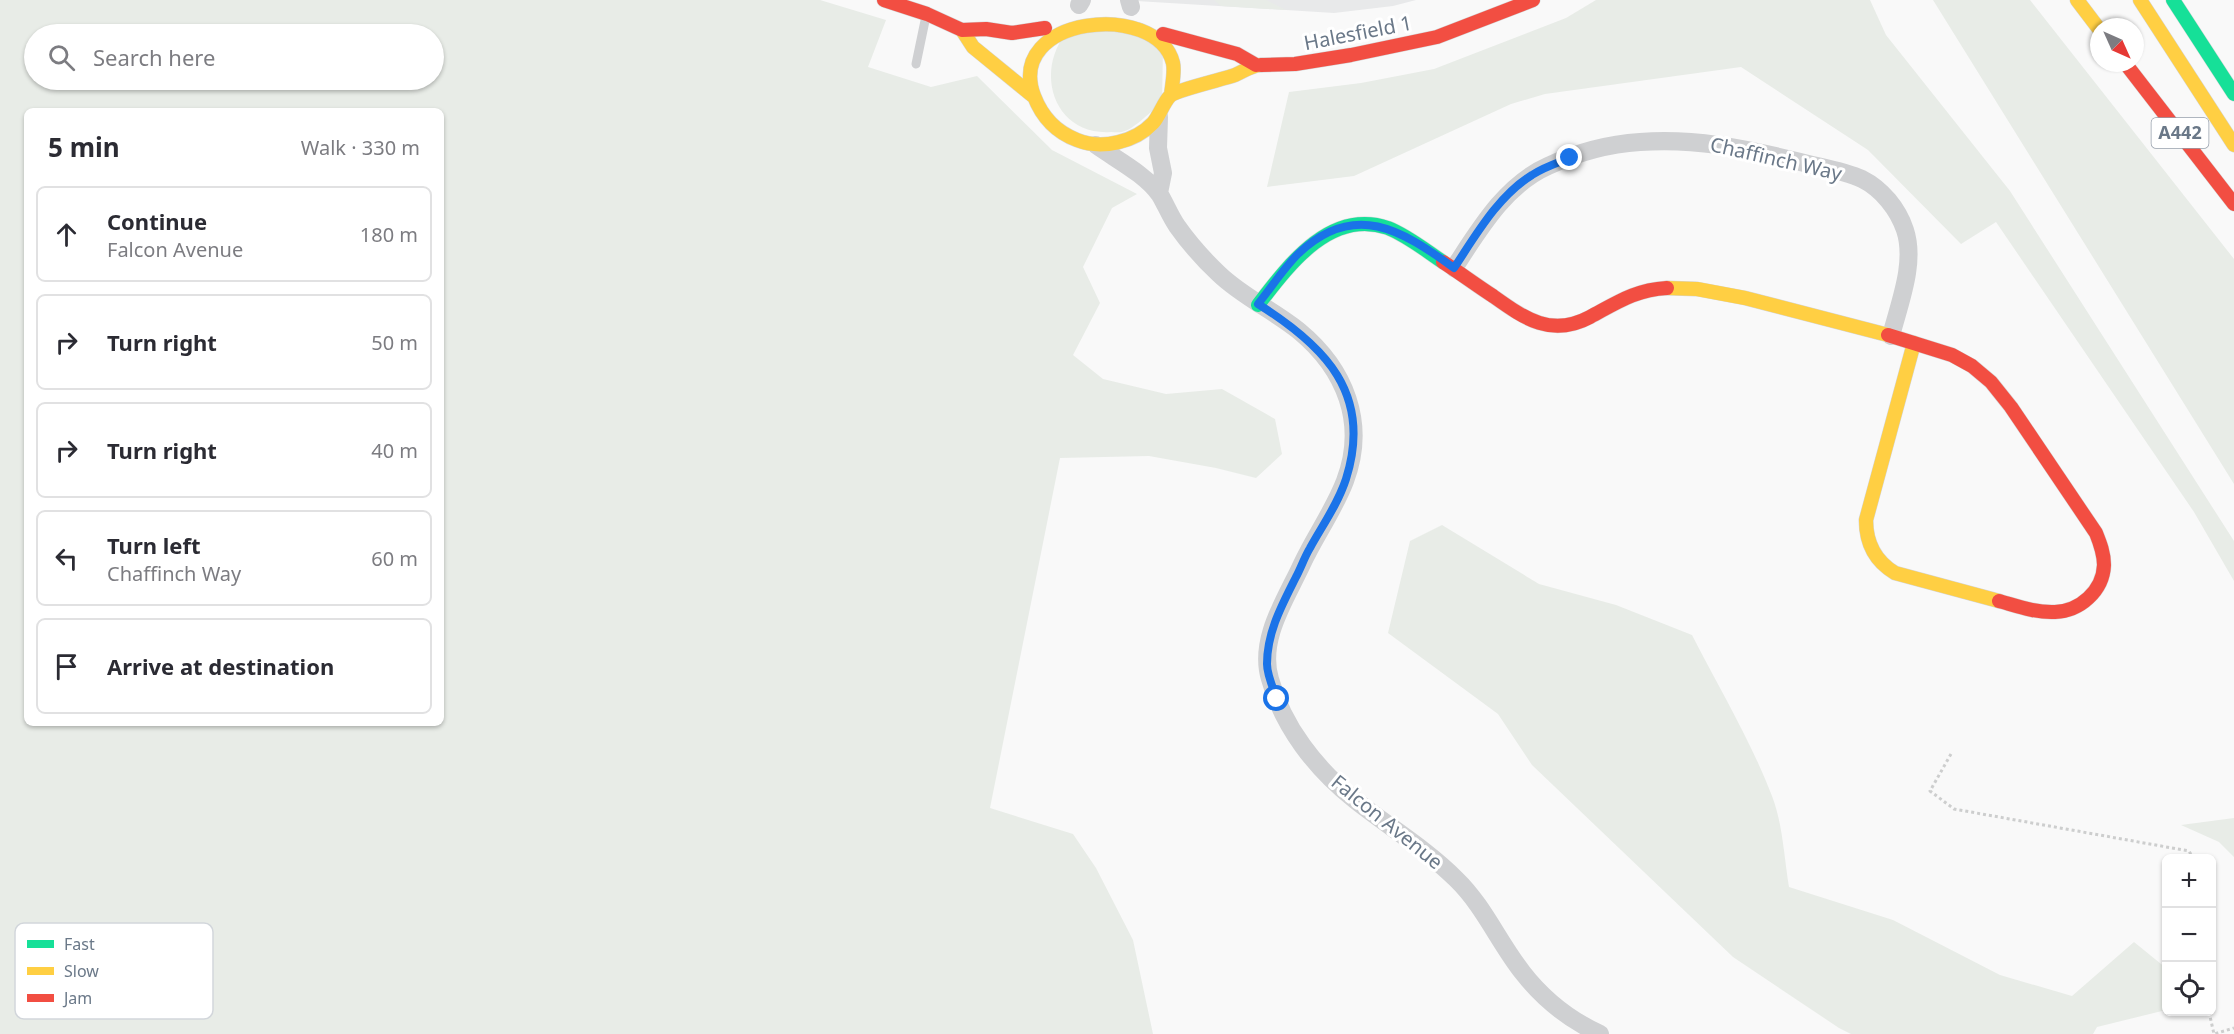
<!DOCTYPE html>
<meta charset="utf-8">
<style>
:root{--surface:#fff;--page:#f2f2f3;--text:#2b2b33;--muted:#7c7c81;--line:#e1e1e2}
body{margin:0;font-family:"Noto Sans",sans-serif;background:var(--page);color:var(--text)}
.controls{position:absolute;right:18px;bottom:18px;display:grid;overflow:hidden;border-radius:9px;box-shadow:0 2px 4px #0004}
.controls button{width:54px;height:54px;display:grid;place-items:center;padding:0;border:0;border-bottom:2px solid var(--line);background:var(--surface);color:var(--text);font:30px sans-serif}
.compass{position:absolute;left:2090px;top:18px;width:54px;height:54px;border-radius:50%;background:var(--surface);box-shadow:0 2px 4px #0004;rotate:135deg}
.stop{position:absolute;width:18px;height:18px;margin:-14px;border:4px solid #1a73e8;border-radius:50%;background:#fff}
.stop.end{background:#1a73e8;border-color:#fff;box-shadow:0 2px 6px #0008}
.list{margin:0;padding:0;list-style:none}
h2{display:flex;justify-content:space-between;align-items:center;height:78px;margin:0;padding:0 24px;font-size:26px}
h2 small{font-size:20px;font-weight:400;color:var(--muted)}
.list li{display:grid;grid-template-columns:39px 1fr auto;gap:18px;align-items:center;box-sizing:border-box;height:96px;margin:0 12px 12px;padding:0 12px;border:2px solid var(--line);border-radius:9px}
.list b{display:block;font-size:22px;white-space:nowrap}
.list p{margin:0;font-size:20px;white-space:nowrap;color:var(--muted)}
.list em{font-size:20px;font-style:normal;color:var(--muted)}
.icon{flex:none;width:33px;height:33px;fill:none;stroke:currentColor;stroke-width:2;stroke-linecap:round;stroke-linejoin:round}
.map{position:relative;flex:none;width:2234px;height:1034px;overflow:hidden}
.search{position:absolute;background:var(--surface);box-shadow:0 2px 4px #0004;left:24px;top:24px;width:420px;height:66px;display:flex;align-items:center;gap:15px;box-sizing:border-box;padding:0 21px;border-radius:33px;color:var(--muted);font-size:22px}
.panel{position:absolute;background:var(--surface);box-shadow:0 2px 4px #0004;left:24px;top:108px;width:420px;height:618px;border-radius:9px}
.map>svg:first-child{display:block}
.built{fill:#e8e9ea}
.green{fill:#e8ece7;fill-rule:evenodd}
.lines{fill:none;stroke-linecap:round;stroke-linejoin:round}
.fast-casing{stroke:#d5d6d7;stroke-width:15}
.slow-casing{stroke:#d5d6d7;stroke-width:15}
.jam-casing{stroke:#d5d6d7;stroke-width:15}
.path{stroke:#cdcece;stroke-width:3;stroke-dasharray:3 3;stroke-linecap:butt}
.lane{stroke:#cfd0d2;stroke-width:9}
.street{stroke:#cfd0d2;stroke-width:18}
.fast{stroke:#16e098;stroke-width:14}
.slow{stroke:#ffcf43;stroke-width:14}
.jam{stroke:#f24e42;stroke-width:14}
.route{stroke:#1a73e8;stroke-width:8}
.labels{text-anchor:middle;stroke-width:6;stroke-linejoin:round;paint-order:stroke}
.shield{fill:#fff;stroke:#97a0ac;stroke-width:1.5}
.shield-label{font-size:18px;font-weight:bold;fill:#6a7888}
.street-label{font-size:20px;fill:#6a7888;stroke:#fff}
.key{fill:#fff;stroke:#d2d6db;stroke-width:1.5}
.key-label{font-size:16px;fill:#6a7888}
</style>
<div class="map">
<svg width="2234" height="1034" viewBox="0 0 2234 1034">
<rect width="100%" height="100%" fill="#f9f9f9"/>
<!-- built -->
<path class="built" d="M1120,0H1416L1393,6L1334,13Z"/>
<!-- green -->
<path class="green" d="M0,0H820L886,20L868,67L931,87L977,76L1052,150L1137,194L1112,208L1083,267L1100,303L1073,355L1103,379L1166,394L1222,389L1275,419L1282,454L1256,478L1216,468L1149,456L1060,458L990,808L1073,834L1096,868L1133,940L1153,1034H0ZM34,34H434V80H34ZM27,111H441V723H27Z
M1214,0H1266L1286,10L1221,6Z
M1596,0H1870L1886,35L2010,191L2234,541V581L2194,512L1996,222L1961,244L1868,150L1741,67L1545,94L1511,104L1354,176L1267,187L1289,92L1361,83L1434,69L1566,18Z
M1933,0H2030L2234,259V484Z
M1140,22L1163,47L1162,103C1152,110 1135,128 1125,131C1121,133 1115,132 1111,132C1055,136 1034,74 1066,33Z
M1442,525L1539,584L1616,605L1692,635C1719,688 1751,741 1772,796C1783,825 1784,857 1789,887L1893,920L2000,975L2072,996L2134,942L2166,968V1010L2097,1027L2093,1034H1851L1839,1028L1733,957L1532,765L1498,714L1388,633L1410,541Z
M2234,818V857L2219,842L2181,825Z"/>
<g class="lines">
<defs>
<path id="fast" d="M2173,0L2234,94
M1258,305C1288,266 1330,208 1388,228C1408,236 1425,250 1443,262"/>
<path id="slow" d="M2077,0L2099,29
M2140,0L2234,145
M962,30L973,47L1033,96
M1171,95C1172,85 1175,72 1173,63C1157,0 1004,16 1034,96C1042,117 1056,132 1077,140C1102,150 1135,142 1153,123C1160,115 1163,103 1170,96C1176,90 1224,79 1235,75C1244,71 1252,65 1261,65
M1667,288L1697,289L1745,298L1888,335
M1914,343L1866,520C1866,543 1875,561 1895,573L1999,601"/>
<path id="jam" d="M884,0L927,14L962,30L986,29L1012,33L1045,28
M1163,34L1237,54L1256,65
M2125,63L2234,204
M1261,65L1295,64L1351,55L1437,37L1533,0
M1443,262C1460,273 1476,285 1493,296C1524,318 1551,338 1590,317C1618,302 1635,290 1667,288
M1888,335L1952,355L1972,366L1991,382L2011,407L2096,533C2100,543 2104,553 2104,565C2103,591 2080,611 2055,612C2036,613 2017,606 1999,601"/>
</defs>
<!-- fast casing -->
<use href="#fast" class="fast-casing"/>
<!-- slow casing -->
<use href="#slow" class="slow-casing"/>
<!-- jam casing -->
<use href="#jam" class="jam-casing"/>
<!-- path -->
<path class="path" d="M1951,754L1930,791L1954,809L2189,851L2193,858
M2209,1012L2214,1034L2234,1028"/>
<!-- lane -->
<path class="lane" d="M916,64L926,16"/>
<!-- street -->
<path class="street" d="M1129,0L1131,7
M1079,5L1082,0
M1096,145C1117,160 1145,174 1160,195C1166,205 1170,216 1177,226C1189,243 1203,259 1219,274C1243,297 1273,310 1299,331C1345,369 1367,423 1345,481C1334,510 1315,536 1302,564C1286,599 1258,639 1270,679C1283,727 1316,769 1355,800C1389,827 1425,848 1456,879C1484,906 1499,943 1523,973C1544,1000 1570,1020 1600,1034
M1159,193L1163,173L1158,148L1159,117
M1454,268C1479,230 1505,185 1548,166C1576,153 1609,144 1640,142C1694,138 1744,148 1796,161C1818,167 1842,170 1862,179C1882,189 1898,209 1905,230C1916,263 1899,304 1891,336"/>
<!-- fast -->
<use href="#fast" class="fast"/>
<!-- slow -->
<use href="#slow" class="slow"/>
<!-- jam -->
<use href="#jam" class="jam"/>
</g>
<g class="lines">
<!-- route -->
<path class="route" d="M1277,699C1273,688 1267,675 1267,664C1267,632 1282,605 1296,577C1301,568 1304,558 1310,548C1322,526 1338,504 1346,479C1373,394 1325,346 1258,304C1271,288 1283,269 1298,254C1354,200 1402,230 1454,268C1476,235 1498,196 1532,175C1544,167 1557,163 1570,158"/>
</g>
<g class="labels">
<!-- shield labels -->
<rect class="shield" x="2151.5" y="118" width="57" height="30" rx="4.5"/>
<g class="shield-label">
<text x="2180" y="139">A442</text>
</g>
<!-- street labels -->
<g class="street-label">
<text transform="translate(1358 33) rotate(-11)" y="7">Halesfield 1</text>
<text transform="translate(1776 159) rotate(13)" y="7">Chaffinch Way</text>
<text transform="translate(1387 822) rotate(39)" y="7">Falcon Avenue</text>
</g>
</g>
<!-- legend -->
<rect x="15" y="923" width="198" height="96" rx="9" class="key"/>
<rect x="27" y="940" width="27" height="8" fill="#16e098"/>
<rect x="27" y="967" width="27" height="8" fill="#ffcf43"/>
<rect x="27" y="994" width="27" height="8" fill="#f24e42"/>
<g class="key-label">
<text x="64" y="950">Fast</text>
<text x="64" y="977">Slow</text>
<text x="64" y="1004">Jam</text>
</g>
</svg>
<div class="controls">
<button>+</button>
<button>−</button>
<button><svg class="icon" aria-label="locate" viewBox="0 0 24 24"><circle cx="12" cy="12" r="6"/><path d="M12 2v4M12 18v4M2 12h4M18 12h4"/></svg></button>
</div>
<svg class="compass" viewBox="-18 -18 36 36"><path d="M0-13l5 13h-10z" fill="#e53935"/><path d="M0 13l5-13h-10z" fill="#7c7c81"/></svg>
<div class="stop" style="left:1277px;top:699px"></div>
<div class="stop end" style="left:1570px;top:158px"></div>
<div class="search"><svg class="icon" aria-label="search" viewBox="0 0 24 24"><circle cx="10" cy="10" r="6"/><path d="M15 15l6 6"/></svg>Search here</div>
<section class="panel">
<h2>5 min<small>Walk · 330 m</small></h2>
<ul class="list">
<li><svg class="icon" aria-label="ahead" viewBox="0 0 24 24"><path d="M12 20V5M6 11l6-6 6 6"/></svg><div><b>Continue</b><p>Falcon Avenue</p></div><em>180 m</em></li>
<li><svg class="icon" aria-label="right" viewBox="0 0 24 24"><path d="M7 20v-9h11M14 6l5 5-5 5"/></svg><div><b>Turn right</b></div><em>50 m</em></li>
<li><svg class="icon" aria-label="right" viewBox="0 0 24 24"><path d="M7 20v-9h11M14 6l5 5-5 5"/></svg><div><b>Turn right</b></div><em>40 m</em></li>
<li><svg class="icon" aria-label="left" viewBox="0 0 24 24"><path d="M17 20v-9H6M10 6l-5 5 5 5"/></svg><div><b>Turn left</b><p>Chaffinch Way</p></div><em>60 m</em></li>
<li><svg class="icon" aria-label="arrive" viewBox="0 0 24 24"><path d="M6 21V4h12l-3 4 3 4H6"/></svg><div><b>Arrive at destination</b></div></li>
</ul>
</section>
</div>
